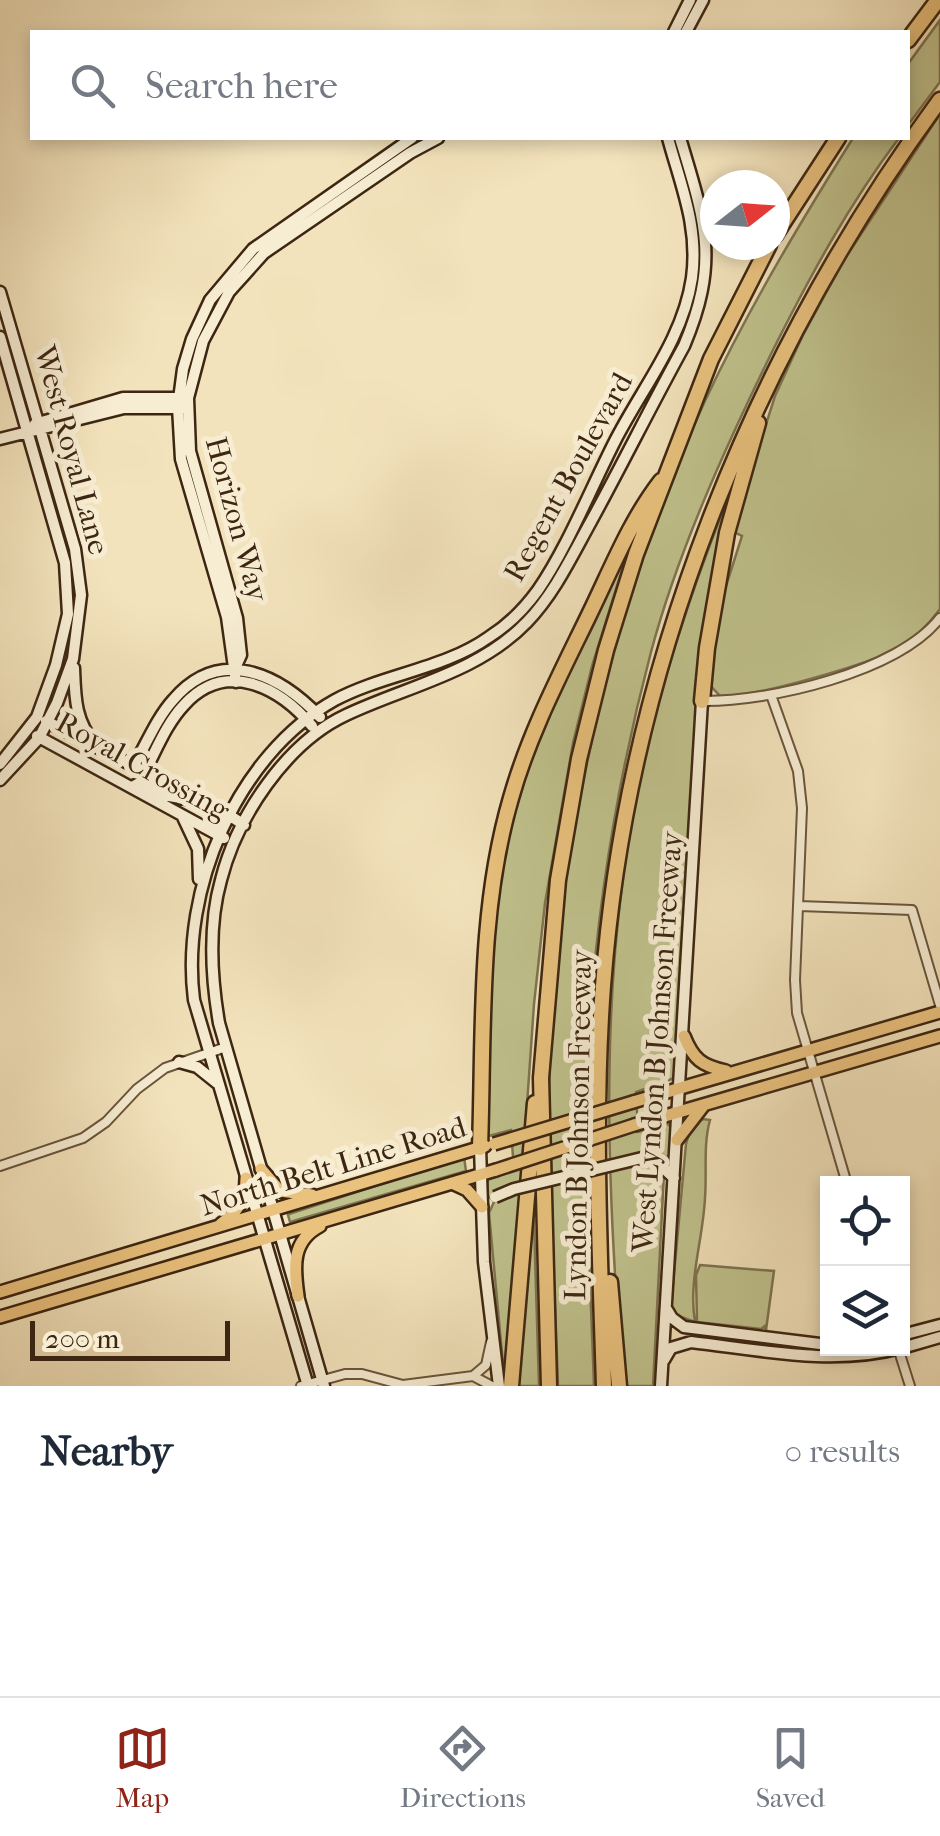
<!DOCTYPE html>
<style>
:root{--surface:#fff;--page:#f2f2f3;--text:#1f2937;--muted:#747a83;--line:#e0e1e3;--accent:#8f2418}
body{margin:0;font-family:"IM FELL French Canon",serif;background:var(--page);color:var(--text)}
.controls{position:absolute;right:30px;bottom:30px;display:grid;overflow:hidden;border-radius:0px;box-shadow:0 5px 15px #0003}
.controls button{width:90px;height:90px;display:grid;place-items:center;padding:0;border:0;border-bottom:2px solid var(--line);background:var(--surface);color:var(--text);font:50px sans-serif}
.compass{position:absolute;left:700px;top:170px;width:90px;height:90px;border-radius:50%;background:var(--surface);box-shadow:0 5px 15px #0003;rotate:73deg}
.scale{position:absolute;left:30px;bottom:25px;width:200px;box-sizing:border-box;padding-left:10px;border:5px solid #3d2612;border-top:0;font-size:28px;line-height:35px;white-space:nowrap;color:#3d2612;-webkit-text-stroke:8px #f7edd3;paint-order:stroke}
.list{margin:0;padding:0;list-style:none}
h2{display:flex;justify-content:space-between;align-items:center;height:130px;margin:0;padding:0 40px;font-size:42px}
h2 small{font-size:32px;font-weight:400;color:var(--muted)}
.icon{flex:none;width:55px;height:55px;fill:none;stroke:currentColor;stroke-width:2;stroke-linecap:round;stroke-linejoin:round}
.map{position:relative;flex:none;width:940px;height:1386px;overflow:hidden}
.search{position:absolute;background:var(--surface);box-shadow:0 5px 15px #0003;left:30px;right:30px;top:30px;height:110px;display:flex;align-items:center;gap:25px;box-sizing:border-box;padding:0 35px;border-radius:0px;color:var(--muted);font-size:38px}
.sheet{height:310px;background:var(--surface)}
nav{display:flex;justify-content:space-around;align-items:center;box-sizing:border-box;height:140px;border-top:2px solid var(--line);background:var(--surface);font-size:28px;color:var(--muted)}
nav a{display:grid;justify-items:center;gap:5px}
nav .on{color:var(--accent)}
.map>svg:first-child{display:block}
.green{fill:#c0c28d;stroke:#7e7450;stroke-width:2.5}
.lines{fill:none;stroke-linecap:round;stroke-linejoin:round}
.street-casing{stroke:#6a553c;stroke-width:12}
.secondary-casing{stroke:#3d2612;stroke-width:15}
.primary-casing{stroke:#3d2612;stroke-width:16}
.highway-casing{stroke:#3d2612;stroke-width:19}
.street{stroke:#f7edd3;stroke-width:8}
.secondary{stroke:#f7edd3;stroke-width:10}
.primary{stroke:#eac27e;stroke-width:11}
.highway{stroke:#eac27e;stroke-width:14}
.secondary-bridge-casing{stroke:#3d2612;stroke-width:15;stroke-linecap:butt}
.primary-bridge-casing{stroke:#3d2612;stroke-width:16;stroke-linecap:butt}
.secondary-bridge{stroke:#f7edd3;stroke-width:10}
.primary-bridge{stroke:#eac27e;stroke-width:11}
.labels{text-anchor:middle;stroke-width:10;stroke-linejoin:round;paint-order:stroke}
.street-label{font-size:30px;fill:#3d2612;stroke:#f7edd3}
</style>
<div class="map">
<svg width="940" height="1386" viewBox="0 0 940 1386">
<rect width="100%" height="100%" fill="#f3e3bc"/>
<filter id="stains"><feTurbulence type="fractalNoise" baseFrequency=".002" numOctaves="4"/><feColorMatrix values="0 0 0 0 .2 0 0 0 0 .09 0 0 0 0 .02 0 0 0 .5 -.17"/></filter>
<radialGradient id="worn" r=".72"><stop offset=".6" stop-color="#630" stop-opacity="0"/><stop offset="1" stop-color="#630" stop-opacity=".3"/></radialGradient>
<!-- green -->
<path class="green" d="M940,20V82L908,125V64Z
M940,114V609C929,624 916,637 900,647C870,664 753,698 720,696L709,684L720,605L742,536L732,531L775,396L803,335L844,260Z
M853,138H899C849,204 809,278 772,352C726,446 678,551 651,652C620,769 599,896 590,1016C581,1139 590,1264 594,1386H558C555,1288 548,1189 549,1091C552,863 610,608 705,401C748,309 800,223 853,138Z
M740,469L703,627L677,1077L636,1092L638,1132L668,1124L671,1127L669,1158L661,1154L657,1160L664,1174L653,1386H623C606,1179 597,969 643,765C666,663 700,565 740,469Z
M630,544L592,666L573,743L545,903L534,1004L509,1364H503L489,1213L494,1202L490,1197L487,1199L488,1178L514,1170L511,1130L485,1137C488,1035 486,932 507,832C530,731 585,637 630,544Z
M703,1119L710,1120C703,1145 707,1172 705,1198C703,1240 688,1281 695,1322L673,1314L671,1307L686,1144L691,1127Z
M464,1157L466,1171L290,1222L288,1215L292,1213Z
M533,1190L539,1386H516Z
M700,1265L774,1271L766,1330L765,1326L761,1329L697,1322L696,1275Z"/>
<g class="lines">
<defs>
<path id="street" d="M771,695L798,771L802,808L795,980L797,1013L847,1184
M702,701C769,702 898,672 940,618
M799,906L912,910L940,1005
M0,1166L83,1138L106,1122L137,1089L165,1068L226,1047
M898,1348L910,1386
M473,1376L492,1386
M301,1386L345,1374H362L403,1385L473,1376L486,1365L491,1342"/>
<path id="secondary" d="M674,32L690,0
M686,32L703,0
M0,292L75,549L81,595L73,659L57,703L39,738L0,780
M0,337L65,563L68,614L56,665L37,717L0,764
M35,424L123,398H184
M0,439L124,408H185
M236,666L241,655L237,618L190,451L188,398L203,341L229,292L264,253L410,153L438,138
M74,668C75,697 75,722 96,745
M236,682L227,617L181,459L178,407L183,369L192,339L210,300L253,249L412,138
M46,721L229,815L244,825
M37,736L224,838
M133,767C146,745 156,719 173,700C220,645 279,674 320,717
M144,773C156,751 166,724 184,705C226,659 279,687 312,726
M132,787L139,783L163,795L187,799
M182,815L198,849L199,879
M179,1062L197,1067L217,1083
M480,1148L484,1262L499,1386
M646,1157L656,1161L674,1178
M666,1308L672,1318L684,1327L828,1345
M902,1335L940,1325
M902,1348L940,1337
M664,1360L671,1348L691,1342C761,1350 832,1366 901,1348
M308,1386L194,1000C180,891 236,755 335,700C384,674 444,669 489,637C508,625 525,608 538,590C567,548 591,488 615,441C642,388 683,339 692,278C699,227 681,186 668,138
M324,1386L219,1023C211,976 208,926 221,880C237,817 286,743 346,715C407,686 478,673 527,622C553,595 570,560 588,527C621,467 651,406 684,346C720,261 705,221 680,138
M661,1386L702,701"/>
<path id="primary" d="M684,1036C693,1059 702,1066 726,1071
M633,1102L940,1012
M634,1125L940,1036
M677,1140L704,1105
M261,1169L280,1191L312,1195
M452,1183L467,1190L482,1207
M221,1224C237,1212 246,1200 246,1178
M0,1292L485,1146
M298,1296C294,1268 291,1241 320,1226
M0,1317L496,1170"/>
<path id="highway" d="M908,40L938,0
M775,235L838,138
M702,701L707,648L727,533L758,423
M480,1148C484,1031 478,911 511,798C529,734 560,675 589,615C611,570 630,521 661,481
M610,1282L619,1386
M511,1386L535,1103
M549,1386L541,1078L558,880L579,759L606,650L636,554L711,359L769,245
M604,1386C600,1253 593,1118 603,986C627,667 752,356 940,100"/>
</defs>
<!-- street casing -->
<use href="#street" class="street-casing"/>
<!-- secondary casing -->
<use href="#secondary" class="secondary-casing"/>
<!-- primary casing -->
<use href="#primary" class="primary-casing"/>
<!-- highway casing -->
<use href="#highway" class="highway-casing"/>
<!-- street -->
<use href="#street" class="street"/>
<!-- secondary -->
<use href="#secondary" class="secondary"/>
<!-- primary -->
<use href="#primary" class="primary"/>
<!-- highway -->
<use href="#highway" class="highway"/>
<defs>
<path id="secondary-bridge" d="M495,1197L514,1189L646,1157"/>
<path id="primary-bridge" d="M494,1144L633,1102
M496,1170L634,1125"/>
</defs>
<!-- secondary-bridge casing -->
<use href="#secondary-bridge" class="secondary-bridge-casing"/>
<!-- primary-bridge casing -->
<use href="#primary-bridge" class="primary-bridge-casing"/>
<!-- secondary-bridge -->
<use href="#secondary-bridge" class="secondary-bridge"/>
<!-- primary-bridge -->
<use href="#primary-bridge" class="primary-bridge"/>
</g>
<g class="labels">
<!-- street labels -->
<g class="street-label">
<text transform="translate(72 450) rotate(75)" y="10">West Royal Lane</text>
<text transform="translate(568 477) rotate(-61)" y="10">Regent Boulevard</text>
<text transform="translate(237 519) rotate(75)" y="10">Horizon Way</text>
<text transform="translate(143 766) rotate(29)" y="10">Royal Crossing</text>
<text transform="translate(657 1042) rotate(-86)" y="10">West Lyndon B Johnson Freeway</text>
<text transform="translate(578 1125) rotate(-89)" y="10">Lyndon B Johnson Freeway</text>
<text transform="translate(333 1166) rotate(-17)" y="10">North Belt Line Road</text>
</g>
</g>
<rect width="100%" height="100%" filter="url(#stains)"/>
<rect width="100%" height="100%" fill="url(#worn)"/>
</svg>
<div class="controls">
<button><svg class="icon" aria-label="locate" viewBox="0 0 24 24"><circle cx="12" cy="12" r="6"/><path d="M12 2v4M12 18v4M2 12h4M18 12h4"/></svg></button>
<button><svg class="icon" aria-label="layers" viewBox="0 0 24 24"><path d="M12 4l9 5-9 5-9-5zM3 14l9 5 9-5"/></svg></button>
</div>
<svg class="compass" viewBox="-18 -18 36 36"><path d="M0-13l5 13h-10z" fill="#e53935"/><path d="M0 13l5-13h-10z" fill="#747a83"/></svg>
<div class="scale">200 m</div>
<div class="search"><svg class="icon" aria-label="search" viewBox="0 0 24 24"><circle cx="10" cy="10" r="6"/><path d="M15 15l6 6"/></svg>Search here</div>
</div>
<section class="sheet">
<h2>Nearby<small>0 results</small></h2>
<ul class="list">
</ul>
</section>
<nav>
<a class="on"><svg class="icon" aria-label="map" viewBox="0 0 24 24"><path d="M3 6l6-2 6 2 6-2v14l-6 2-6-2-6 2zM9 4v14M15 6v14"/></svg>Map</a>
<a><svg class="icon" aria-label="directions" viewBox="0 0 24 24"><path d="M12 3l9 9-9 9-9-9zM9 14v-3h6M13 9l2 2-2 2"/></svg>Directions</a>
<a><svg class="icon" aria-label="saved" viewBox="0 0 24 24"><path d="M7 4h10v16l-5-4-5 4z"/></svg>Saved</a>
</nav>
